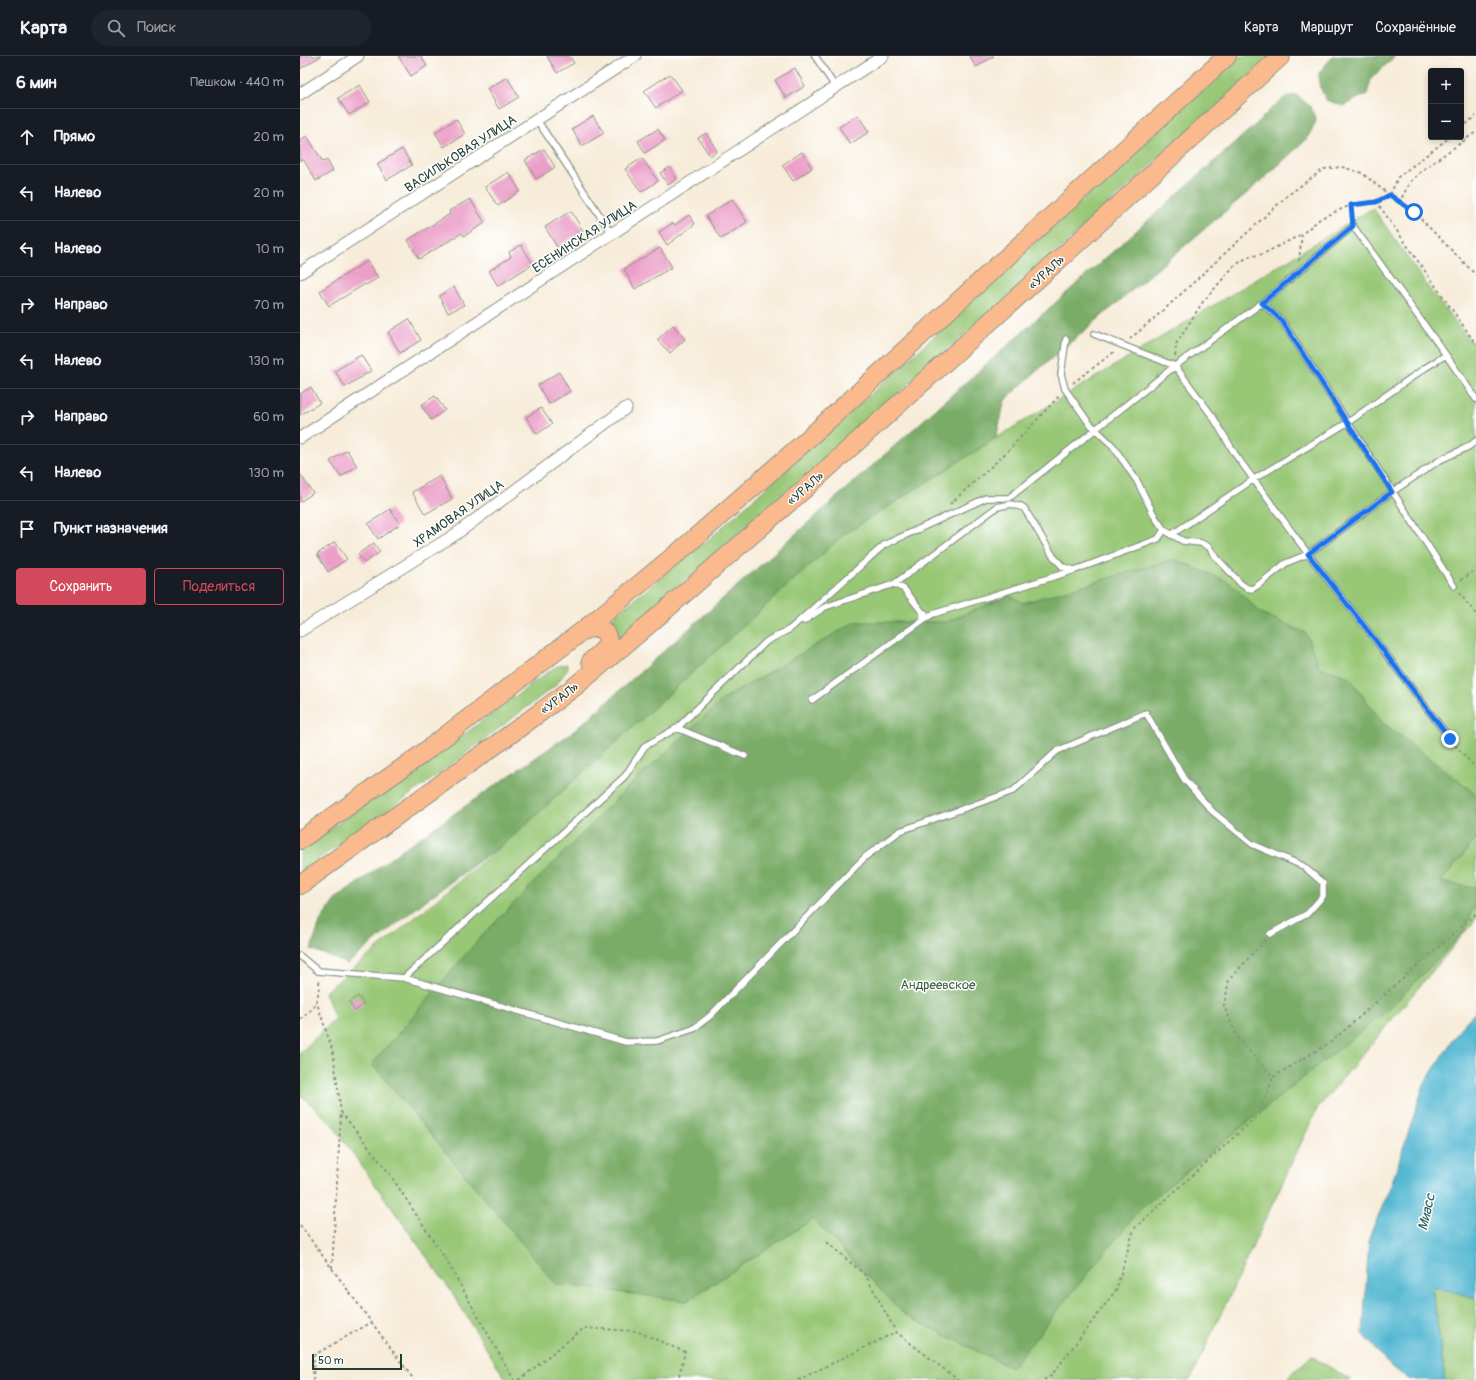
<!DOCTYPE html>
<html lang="ru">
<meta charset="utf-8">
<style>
:root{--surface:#171b24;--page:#20242c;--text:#f1f3f6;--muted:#9ea1a6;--line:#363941;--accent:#d1495b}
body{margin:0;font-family:Pangolin,sans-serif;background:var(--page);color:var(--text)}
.controls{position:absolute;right:12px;top:12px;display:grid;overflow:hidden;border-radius:4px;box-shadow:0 2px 6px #0003}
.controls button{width:36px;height:36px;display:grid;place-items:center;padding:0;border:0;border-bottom:1px solid var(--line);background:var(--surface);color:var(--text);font:20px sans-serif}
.scale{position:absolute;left:12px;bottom:10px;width:90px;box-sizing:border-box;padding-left:4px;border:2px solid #1f3d34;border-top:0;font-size:11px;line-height:14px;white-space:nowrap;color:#1f3d34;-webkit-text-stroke:3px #fff;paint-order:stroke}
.stop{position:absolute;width:12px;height:12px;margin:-9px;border:3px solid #1a73e8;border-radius:50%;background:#fff}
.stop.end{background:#1a73e8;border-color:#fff;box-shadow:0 1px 4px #0008}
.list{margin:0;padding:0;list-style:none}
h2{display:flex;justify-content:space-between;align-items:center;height:52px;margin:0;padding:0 16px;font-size:17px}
h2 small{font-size:13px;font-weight:400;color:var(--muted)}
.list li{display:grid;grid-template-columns:26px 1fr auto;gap:12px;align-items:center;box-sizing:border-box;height:56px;padding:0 16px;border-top:1px solid var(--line)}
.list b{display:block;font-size:15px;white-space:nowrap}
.list em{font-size:13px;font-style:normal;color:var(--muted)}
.actions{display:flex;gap:8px;padding:12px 16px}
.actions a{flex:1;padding:9px 0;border:1px solid var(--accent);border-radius:4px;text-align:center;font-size:14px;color:var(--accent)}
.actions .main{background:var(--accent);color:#fff}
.icon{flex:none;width:22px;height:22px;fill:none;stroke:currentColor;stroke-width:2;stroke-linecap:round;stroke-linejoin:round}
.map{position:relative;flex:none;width:1176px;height:1324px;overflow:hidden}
header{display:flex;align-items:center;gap:24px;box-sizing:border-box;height:56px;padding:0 20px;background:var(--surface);border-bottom:1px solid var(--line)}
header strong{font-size:19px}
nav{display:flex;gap:22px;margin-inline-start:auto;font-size:14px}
.search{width:280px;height:36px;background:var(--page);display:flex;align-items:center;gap:10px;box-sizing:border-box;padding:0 14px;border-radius:22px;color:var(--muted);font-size:15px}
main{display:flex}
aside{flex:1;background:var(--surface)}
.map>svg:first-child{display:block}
.green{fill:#98c776;stroke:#5c8255}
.forest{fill:#7aac67;stroke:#4c744e}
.water{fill:#52b7d1;stroke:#387a82}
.building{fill:#eb9fc8}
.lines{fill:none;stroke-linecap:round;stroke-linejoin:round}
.lane-casing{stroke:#8b9486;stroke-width:8}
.street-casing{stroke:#8b9486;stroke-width:13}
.primary-casing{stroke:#8b9486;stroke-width:20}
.path{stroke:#8b9486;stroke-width:2;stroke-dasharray:3 3;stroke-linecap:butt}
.lane{stroke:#fff;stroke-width:5.5}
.street{stroke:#fff;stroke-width:11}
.primary{stroke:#fbba8d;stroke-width:18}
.route{stroke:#1a73e8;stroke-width:5}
.labels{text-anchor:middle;stroke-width:3;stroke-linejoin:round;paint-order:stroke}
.street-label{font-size:13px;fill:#1f3d34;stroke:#fff}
.park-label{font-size:13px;fill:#3d6044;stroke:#fff}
.water-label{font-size:14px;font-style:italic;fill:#2e6263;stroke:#fff}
</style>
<header>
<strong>Карта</strong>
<div class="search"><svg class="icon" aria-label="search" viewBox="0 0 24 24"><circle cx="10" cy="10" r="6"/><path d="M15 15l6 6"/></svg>Поиск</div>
<nav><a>Карта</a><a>Маршрут</a><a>Сохранённые</a></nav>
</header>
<main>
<aside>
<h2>6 мин<small>Пешком · 440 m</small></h2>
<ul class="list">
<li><svg class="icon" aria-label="ahead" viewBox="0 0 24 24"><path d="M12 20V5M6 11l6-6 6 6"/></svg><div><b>Прямо</b></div><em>20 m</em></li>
<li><svg class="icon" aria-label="left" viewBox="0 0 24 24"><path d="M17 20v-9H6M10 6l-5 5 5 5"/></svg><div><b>Налево</b></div><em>20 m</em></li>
<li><svg class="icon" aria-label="left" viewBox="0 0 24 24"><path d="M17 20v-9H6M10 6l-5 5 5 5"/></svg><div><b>Налево</b></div><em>10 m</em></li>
<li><svg class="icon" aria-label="right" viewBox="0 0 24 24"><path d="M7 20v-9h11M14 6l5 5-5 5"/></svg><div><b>Направо</b></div><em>70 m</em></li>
<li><svg class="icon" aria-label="left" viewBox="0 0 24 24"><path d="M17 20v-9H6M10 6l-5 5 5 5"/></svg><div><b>Налево</b></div><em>130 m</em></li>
<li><svg class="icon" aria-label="right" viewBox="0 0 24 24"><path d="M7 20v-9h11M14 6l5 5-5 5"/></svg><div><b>Направо</b></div><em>60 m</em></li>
<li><svg class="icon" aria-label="left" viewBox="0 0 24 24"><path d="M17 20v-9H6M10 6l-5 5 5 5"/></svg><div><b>Налево</b></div><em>130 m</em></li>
<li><svg class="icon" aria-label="arrive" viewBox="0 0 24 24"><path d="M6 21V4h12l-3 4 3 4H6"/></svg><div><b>Пункт назначения</b></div></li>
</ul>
<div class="actions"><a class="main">Сохранить</a><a>Поделиться</a></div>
</aside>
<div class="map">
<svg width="1176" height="1324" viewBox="0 0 1176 1324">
<rect width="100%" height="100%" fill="#fff"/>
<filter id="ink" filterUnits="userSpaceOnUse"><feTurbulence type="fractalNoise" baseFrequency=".025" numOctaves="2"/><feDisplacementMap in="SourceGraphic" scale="8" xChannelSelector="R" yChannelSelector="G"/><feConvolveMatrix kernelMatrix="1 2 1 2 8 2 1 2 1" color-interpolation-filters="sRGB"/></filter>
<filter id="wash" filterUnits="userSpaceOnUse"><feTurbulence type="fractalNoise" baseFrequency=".012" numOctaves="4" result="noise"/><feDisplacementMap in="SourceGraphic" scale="16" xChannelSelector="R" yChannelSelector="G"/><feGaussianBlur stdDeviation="0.9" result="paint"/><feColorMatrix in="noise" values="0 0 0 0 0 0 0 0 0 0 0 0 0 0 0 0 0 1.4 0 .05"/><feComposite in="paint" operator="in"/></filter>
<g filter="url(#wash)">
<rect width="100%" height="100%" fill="#f7ecd9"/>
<!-- green -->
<path class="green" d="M939,0H971L717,232L328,576L315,580L308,570L316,558L409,483L590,321Z
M1073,152L1130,234L1176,292V863L1017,1053L890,1324H206L151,1235L31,1067L0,1038V997L35,963L25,936L211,782L543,479L696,382Z
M267,608L268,612L256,629L128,726L0,816V794L147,691L255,611Z
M1132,1230L1176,1242V1324H1145Z
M1011,1300L1051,1324H985Z"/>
<!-- forest -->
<path class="forest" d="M1033,0H1095L1071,23L1067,38L1043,50L1026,44L1020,31L1019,17Z
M996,39L1011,51L1016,65L1007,83L960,126L731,320L705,344L696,382L543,479L211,782L126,844L47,908L11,893L21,864L35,844L103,793L273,676L954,70L973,51L986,41Z
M874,503L929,526L961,557L1006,577L1019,611L1049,621L1082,666L1176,738V783L1141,826L1174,832L1176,830V850L1174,851L1164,876L1090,952L841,1152L711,1312L605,1259L513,1163L387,1245L256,1228L72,1008L179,883L324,735L425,642L555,566H646L710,539L723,547Z"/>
<!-- water -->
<path class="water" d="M1176,955V1242L1132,1230L1145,1324H1109L1085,1305L1063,1277L1069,1182L1091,1130L1124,1028L1162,970Z"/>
<g id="blocks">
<!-- building -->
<path class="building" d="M0,0H21L0,13Z
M98,0H121L127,10L111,20Z
M247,0H269L274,7L257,17Z
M669,0H694L676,11Z
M495,12L505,30L486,42L475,24Z
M370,18L382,34L356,52L344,35Z
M207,21L219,41L199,53L187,33Z
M60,29L70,46L49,59L38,42Z
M558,59L569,76L550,88L539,71Z
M293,60L304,77L282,90L272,73Z
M156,63L165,78L144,91L135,76Z
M358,73L365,84L345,97L338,85Z
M406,77L417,95L410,100L398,82Z
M7,80L23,106L27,104L33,115L16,125L3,103L0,105V84Z
M102,93L112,109L87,124L77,108Z
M244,93L255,111L236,123L225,104Z
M502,96L512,112L493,125L482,109Z
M342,102L358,125L341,136L325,113Z
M370,111L377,123L368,129L360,117Z
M208,116L220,135L198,150L185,131Z
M170,143L185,167L164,180L162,177L119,203L108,184L150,158L149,155Z
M432,143L447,166L421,183L406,160Z
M271,155L283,175L257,191L245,171Z
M389,159L395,168L367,189L359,176L373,167L375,169Z
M221,189L233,208L198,230L189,215L211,201L209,196Z
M360,192L372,211L335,233L324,213Z
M67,205L78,222L66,229L65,228L29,250L20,235Z
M154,231L164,249L148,257L139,240Z
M109,263L121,284L100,297L88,276Z
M373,269L385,283L370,297L357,284Z
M61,299L71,315L45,331L35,315Z
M259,316L270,335L249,348L238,329Z
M11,331L20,347L0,359V338Z
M135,340L145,354L131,364L121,349Z
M241,352L252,368L237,378L226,361Z
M47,394L57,410L41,421L30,405Z
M0,418L13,437L0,446Z
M140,420L152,443L125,458L112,436Z
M90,453L100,468L78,483L68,468Z
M35,486L47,503L28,516L17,498Z
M74,487L80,496L64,507L58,498Z
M58,940L64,948L55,955L49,946Z"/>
</g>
</g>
<g filter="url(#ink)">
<use href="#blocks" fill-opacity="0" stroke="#8b9486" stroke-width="1"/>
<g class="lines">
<defs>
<path id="lane" d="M515,0L536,32
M237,64L312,178
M962,247L982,265L1154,530
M794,278L875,310L913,361L935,398L1008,498L1076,585L1150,683
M766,283L761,318L765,333L789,367L813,390L837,425L855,461L864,474L883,485L901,487L909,491L915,500L941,528L947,532L952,533L957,530L986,507L1008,498L1092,436L1140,404L1168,391L1176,385
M721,450L724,452L753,500L763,511L774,514
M871,479L954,423L1047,367L1125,312L1146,299
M594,528L604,533L623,557H625
M623,564L633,558L775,514L858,483L864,474
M504,565L525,551L594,528L697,451L711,448L724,452
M512,644L623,564V557
M377,672L445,700
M0,900L18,915L104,922L325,720L345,690L377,672L467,585L490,573L584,489L686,442H709L875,310L962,247L1053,170L1146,299L1176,343
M104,922L326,986L357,985L393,973L410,960L565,801L600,775L713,735L757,695L846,657L884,723L912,755L952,788L1003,810L1023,827V840L1007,858L970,878"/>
<path id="street" d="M0,38L58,0
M0,217L335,0
M0,382L583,0
M0,575L156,478L326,352"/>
<path id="primary" d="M285,573C288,573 292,572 295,572C305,571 311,583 305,592C301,597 296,601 291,605
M0,784L118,701L285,573L380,495L500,390L927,0
M0,829L208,680L273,632L341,575L509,429L765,198L981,0"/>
</defs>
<!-- lane casing -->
<use href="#lane" class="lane-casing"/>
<!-- street casing -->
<use href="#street" class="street-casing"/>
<!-- primary casing -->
<use href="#primary" class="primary-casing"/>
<!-- path -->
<path class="path" d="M1161,72L1176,60
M1076,145L1176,288
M1099,147L1110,126L1125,112L1176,76
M1051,149L1052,162
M999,205L1002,178L1021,162L1051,149L1076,145L1090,139L1098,121L1150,81
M830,283L867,251L988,139L1024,113L1042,111L1062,117L1099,147L1114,156L1176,219
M875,300L876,288L902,247L934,210L948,201L963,198L1002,178
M773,327L814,296
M650,448L706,397L759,340
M1161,524L1176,513
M1159,537L1176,558
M1155,689L1176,712
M965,884L929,924L924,950L938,983L973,1021L1031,986L1176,858
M16,944L33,996L41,1056
M0,963C16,952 20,941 19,922
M0,1169L114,1324
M527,1186L566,1220L596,1276
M32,1212L41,1056L89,1117L146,1204L214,1324
M13,1324L14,1299L72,1266
M219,1324L284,1272L336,1275L385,1296L378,1324
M498,1324L596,1276L658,1324
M744,1324L751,1320L816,1234L834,1173L959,1058L973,1021"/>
<!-- lane -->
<use href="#lane" class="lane"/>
<!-- street -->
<use href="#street" class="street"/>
<!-- primary -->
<use href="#primary" class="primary"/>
</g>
</g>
<g class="lines" filter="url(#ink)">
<!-- route -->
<path class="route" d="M1114,156L1090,139L1076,146L1051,149L1053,170L962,247L982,265L1092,436L1008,498L1076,585L1150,683"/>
</g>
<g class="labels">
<!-- street labels -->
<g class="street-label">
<text transform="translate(160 97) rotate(-33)" y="5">ВАСИЛЬКОВАЯ УЛИЦА</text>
<text transform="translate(284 180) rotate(-33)" y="5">ЕСЕНИНСКАЯ УЛИЦА</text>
<text transform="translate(746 216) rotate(-42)" y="5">«УРАЛ»</text>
<text transform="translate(505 432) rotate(-41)" y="5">«УРАЛ»</text>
<text transform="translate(158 457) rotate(-35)" y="5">ХРАМОВАЯ УЛИЦА</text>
<text transform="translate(259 642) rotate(-37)" y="5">«УРАЛ»</text>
</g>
<!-- park labels -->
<g class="park-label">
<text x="638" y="933">Андреевское</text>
</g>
<!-- water labels -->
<g class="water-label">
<text transform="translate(1126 1156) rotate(-77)" y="5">Миасс</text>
</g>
</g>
</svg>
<div class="controls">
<button>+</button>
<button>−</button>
</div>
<div class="scale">50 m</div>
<div class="stop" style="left:1114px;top:156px"></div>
<div class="stop end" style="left:1150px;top:683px"></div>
</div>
</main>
